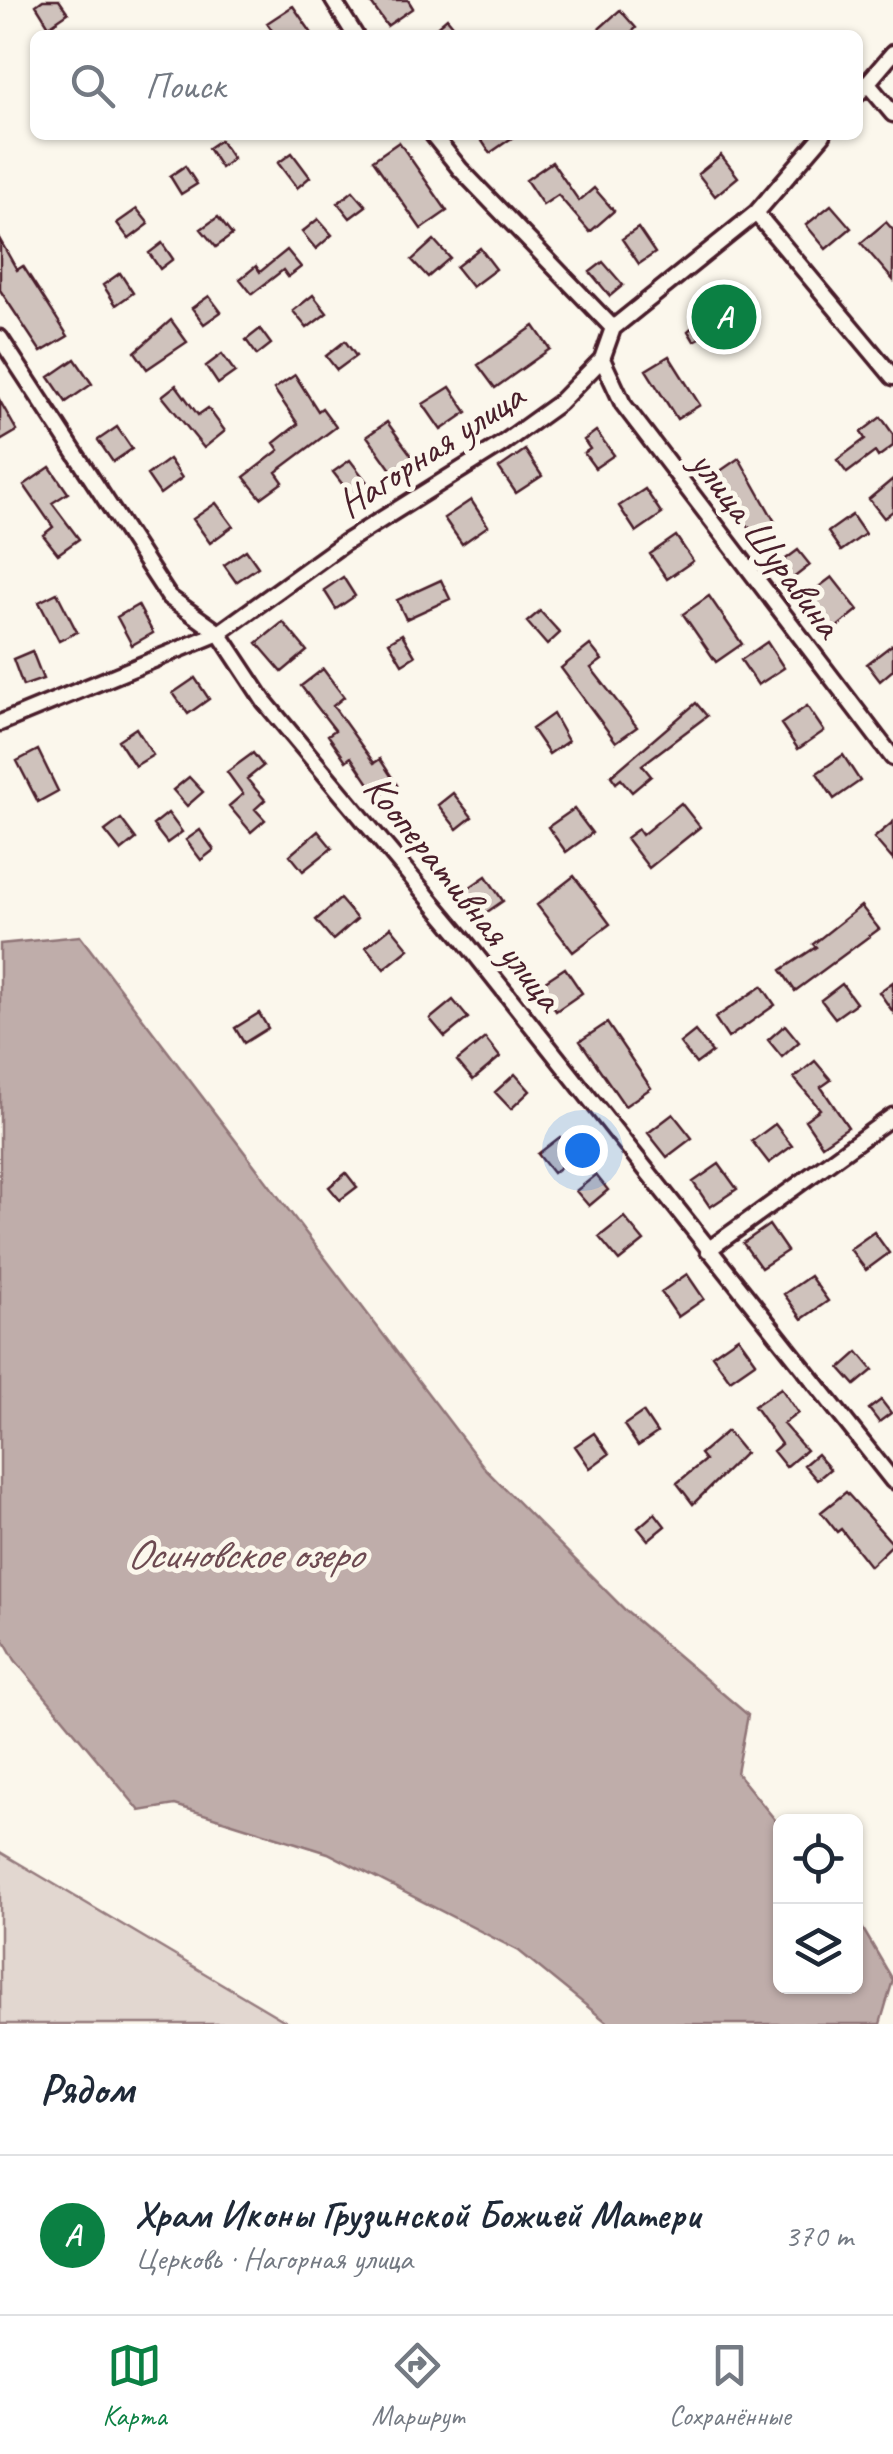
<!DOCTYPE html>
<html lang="ru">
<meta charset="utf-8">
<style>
:root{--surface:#fff;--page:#f2f2f3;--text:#1f2937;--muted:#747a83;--line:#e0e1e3;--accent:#0b8043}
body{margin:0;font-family:Caveat,sans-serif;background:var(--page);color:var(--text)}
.controls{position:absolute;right:30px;bottom:30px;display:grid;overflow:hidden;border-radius:15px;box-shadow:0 2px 8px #0004}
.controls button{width:90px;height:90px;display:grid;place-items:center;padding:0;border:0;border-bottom:2px solid var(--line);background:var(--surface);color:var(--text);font:50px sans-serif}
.you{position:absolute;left:582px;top:1150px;width:35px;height:35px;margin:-25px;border:8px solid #fff;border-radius:50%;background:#1a73e8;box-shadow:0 0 0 15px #1a73e833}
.badge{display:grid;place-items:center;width:65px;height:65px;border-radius:50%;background:var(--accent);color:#fff;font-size:32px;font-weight:700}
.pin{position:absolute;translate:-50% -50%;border:5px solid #fff;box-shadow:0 2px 10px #0006}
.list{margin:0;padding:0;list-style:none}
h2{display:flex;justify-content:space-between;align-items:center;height:130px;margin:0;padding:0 40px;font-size:42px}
h2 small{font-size:32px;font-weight:400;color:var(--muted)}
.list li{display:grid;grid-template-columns:65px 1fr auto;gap:30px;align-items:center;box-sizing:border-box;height:160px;padding:0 40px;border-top:2px solid var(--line)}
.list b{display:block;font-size:38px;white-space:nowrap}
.list p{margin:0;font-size:32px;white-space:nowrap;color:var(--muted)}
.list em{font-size:32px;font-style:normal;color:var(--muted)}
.icon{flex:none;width:55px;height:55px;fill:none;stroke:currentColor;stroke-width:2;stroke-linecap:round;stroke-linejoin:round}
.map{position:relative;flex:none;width:893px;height:2024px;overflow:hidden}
.search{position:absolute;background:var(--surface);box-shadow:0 2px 8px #0004;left:30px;right:30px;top:30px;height:110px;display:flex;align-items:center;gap:25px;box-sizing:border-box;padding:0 35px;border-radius:15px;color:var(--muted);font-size:38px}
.sheet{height:290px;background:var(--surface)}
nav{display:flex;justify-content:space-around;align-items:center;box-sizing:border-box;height:140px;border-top:2px solid var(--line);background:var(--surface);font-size:28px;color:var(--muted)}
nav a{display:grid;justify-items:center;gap:5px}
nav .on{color:var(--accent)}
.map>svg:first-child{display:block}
.green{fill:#e2d7d0;stroke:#967b7e;stroke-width:2.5}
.water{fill:#bfadaa;stroke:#907477;stroke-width:2.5}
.building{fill:#cfc2bc;stroke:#4a1f2b;stroke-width:2.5}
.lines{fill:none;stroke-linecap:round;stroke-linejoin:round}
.minor-casing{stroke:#4a1f2b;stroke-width:21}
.minor{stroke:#fbf7ec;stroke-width:14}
.labels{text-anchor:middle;stroke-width:10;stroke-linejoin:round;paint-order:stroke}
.street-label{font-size:40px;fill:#4a1f2b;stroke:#fbf7ec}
.water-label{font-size:42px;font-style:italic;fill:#6d4a51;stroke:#fbf7ec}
</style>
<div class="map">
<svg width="893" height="2024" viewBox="0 0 893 2024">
<rect width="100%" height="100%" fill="#fbf7ec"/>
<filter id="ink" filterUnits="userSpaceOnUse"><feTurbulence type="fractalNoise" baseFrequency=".01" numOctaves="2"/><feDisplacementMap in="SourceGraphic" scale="20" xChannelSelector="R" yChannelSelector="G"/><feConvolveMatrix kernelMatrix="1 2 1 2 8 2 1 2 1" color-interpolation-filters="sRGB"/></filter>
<g filter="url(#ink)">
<!-- green -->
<path class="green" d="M0,1852L290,2024H0Z"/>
<!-- water -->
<path class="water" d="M80,936L487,1471L628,1613L748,1715L737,1773L780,1826V1986H856V1917L893,1980L880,2024H609L519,1951L328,1853L175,1805L140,1811L15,1660L0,1633V944Z"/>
<!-- building -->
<path class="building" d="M43,0H59L68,13L49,26L36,5Z
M369,0H408L413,8L387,26Z
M293,6L313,35H275L267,23Z
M620,10L636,28L629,35H592Z
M447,18L461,35H427Z
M478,135H516L490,153Z
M220,140L233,159L221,168L208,148Z
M399,142L447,211L421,229L373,160Z
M292,153L310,177L297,188L278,163Z
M721,155L738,177L715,196L698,174Z
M552,162L579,201L594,188L614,211L590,232L558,195L543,205L526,180Z
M185,166L197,184L181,194L170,176Z
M353,191L366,206L350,218L338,203Z
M831,205L851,228L826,249L806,225Z
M137,209L149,224L129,239L117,223Z
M218,217L232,235L216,247L201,229Z
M318,219L332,235L316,249L302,232Z
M886,222L893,230V280L861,243Z
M638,228L655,253L639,264L622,239Z
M0,240L17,270L23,266L68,336L41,352L0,290Z
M434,240L450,258L428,277L412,260Z
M162,243L173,259L160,269L149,253Z
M480,248L496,269L472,287L456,267Z
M287,250L301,267L288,277L283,270L252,294L240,279L256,266L260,272Z
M603,262L623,285L610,296L590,272Z
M120,273L133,293L116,305L103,285Z
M724,286L730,294L746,296L745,315L750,322L731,335L724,325L694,341L688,331L712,309L705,299Z
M313,295L327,313L307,328L293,311Z
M209,296L221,312L204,324L192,308Z
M171,320L187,342L147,369L135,352Z
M534,326L550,349L495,388L478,365Z
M260,329L271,344L257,355L246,340Z
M345,341L356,356L337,370L326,356Z
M222,354L235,372L218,384L206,366Z
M669,356L700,405L677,419L646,370Z
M75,359L92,384L66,402L49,377Z
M295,375L318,411L322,408L336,427L276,472L283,482L261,498L244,477L279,450L274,443L298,424L274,389Z
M176,385L198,415L208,408L225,431L204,448L162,396Z
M450,387L467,412L441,430L423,404Z
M0,401L17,431L0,441Z
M881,417L893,434V446L878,457L875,452L847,473L837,460L865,439L861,432Z
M387,422L412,456L392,471L367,436Z
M117,427L132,449L113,462L98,440Z
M596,431L614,455L595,468L584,453L590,449L584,440Z
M525,450L542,476L516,493L499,468Z
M739,458L775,522L755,536L713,476Z
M169,459L182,478L160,494L147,475Z
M350,460L370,486L353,498L333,472Z
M50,467L68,493L52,503L79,539L58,554L43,535L53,527L24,485Z
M893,479V511L884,518L869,499Z
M645,489L662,514L636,532L619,506Z
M471,500L488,526L462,544L444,518Z
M216,503L233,526L210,543L193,519Z
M852,515L865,534L841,551L828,532Z
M676,536L693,561L667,579L650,554Z
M246,550L258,567L236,582L224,565Z
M798,550L810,565L787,583L775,567Z
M343,577L355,596L336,609L324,590Z
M832,577L858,610L831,632L804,598Z
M441,580L450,599L406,619L397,600Z
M57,593L77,632L59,641L39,602Z
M709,596L742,644L716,662L683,614Z
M138,605L153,633L132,645L117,617Z
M540,611L560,633L547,645L527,622Z
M283,622L307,651L282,672L257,643Z
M402,634L415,656L402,664L389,642Z
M767,642L784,668L758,685L741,660Z
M893,644V670L880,681L867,664Z
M590,645L602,660L591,668L637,727L616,742L561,668Z
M32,651L43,679L23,686L13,659Z
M323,669L344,697L333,706L374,763L380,759L397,785L378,797L351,757L346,761L328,735L335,730L301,686Z
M195,678L209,699L188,714L173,693Z
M696,703L707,716L642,765L651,776L632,792L621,779L616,783L611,776Z
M807,706L824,731L798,749L781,724Z
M553,714L568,741L549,754L532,729Z
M136,728L153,755L135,766L118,740Z
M38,750L58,791L38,802L17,761Z
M253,753L263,766L247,779L265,800L255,809L265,820L251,832L229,806L243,794L227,772Z
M843,755L860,781L834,799L817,773Z
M189,777L203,792L187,806L173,790Z
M453,793L472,817L457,829L438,805Z
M681,803L700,827L649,868L626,838L638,829L642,835Z
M574,809L592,833L566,852L548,827Z
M168,813L182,832L167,843L153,825Z
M121,819L136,839L121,851L105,831Z
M893,822V860L874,838Z
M200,830L214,850L201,860L186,840Z
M318,831L332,848L303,871L290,855Z
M486,876L503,901L477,919L460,894Z
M574,876L610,924L573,952L537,905Z
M340,899L357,919L333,940L316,920Z
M861,906L879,929L795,991L781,970L816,947L813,944Z
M391,927L409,949L384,969L366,947Z
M565,968L582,993L556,1011L539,985Z
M893,982V1012L879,992Z
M842,984L856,1003L835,1018L821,1000Z
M762,986L775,1005L728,1038L715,1018Z
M453,1000L468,1018L445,1037L430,1019Z
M259,1013L268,1028L244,1043L235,1028Z
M607,1023L651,1088L625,1106L580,1041Z
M785,1025L799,1042L782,1057L768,1040Z
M695,1031L712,1052L696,1064L680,1043Z
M485,1038L500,1057L473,1080L457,1061Z
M815,1061L831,1080L821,1087L848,1127L822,1145L805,1120L820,1109L794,1078Z
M515,1074L530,1091L511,1109L495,1092Z
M673,1114L692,1138L667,1157L648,1133Z
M775,1124L792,1146L769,1163L752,1141Z
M560,1137L575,1155L553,1173L538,1154Z
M719,1164L737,1189L710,1207L693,1182Z
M346,1173L357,1187L340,1200L329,1187Z
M596,1175L608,1190L589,1206L576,1191Z
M624,1217L644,1241L619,1261L599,1237Z
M769,1225L787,1251L761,1268L743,1243Z
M874,1232L889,1253L866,1270L850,1249Z
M687,1274L704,1299L678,1317L661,1292Z
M810,1276L828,1301L802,1319L784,1294Z
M738,1337L756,1362L730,1380L712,1355Z
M858,1352L873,1370L855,1385L840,1368Z
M781,1388L798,1413L783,1424L806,1450L786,1467L773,1451L781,1444L754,1406Z
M881,1400L891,1413L879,1422L869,1409Z
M643,1412L657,1433L638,1446L624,1425Z
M727,1431L745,1453L693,1504L677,1483L705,1460L700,1454Z
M594,1433L609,1454L590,1468L575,1446Z
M817,1454L830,1469L817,1480L804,1465Z
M846,1492L893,1544L870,1566L841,1529L837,1532L821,1512Z
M655,1513L665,1526L648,1540L638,1528Z"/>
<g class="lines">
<defs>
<path id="minor" d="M333,0L355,35
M867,83L893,114
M858,94L893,53
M433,135L460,169L613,328
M756,213L893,377
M0,338L169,597L219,633L264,701L463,939L893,1481
M602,359L623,404L893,758
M0,723L219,633L344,543L502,444L559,403L602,359L613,328L756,213L823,135
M708,1250L893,1116"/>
</defs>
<!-- minor casing -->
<use href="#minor" class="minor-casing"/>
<!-- minor -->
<use href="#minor" class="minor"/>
</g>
</g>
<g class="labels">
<!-- street labels -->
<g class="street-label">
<text transform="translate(430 449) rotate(-33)" y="14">Нагорная улица</text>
<text transform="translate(767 543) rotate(53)" y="14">улица Шуравина</text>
<text transform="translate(464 892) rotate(51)" y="14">Кооперативная улица</text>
</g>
<!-- water labels -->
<g class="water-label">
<text x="244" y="1568">Осиновское озеро</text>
</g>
</g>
</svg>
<div class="controls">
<button><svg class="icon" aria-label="locate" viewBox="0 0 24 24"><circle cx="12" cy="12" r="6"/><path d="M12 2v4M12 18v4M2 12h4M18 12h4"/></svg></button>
<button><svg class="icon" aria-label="layers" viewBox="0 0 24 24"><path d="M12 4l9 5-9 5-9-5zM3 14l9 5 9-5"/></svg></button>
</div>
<div class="you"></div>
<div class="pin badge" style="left:724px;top:317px">A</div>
<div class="search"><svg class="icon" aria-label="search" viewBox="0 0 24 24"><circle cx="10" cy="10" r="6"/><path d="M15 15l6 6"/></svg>Поиск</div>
</div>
<section class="sheet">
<h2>Рядом<small></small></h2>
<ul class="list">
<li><span class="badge">A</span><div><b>Храм Иконы Грузинской Божией Матери</b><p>Церковь · Нагорная улица</p></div><em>370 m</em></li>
</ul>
</section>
<nav>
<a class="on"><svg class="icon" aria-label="map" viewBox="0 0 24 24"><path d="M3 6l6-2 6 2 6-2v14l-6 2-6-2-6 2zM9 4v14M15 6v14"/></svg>Карта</a>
<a><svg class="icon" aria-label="directions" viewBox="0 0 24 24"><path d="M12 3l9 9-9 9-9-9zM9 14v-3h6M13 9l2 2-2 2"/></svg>Маршрут</a>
<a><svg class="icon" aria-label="saved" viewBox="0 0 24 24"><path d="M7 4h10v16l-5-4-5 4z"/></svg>Сохранённые</a>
</nav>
